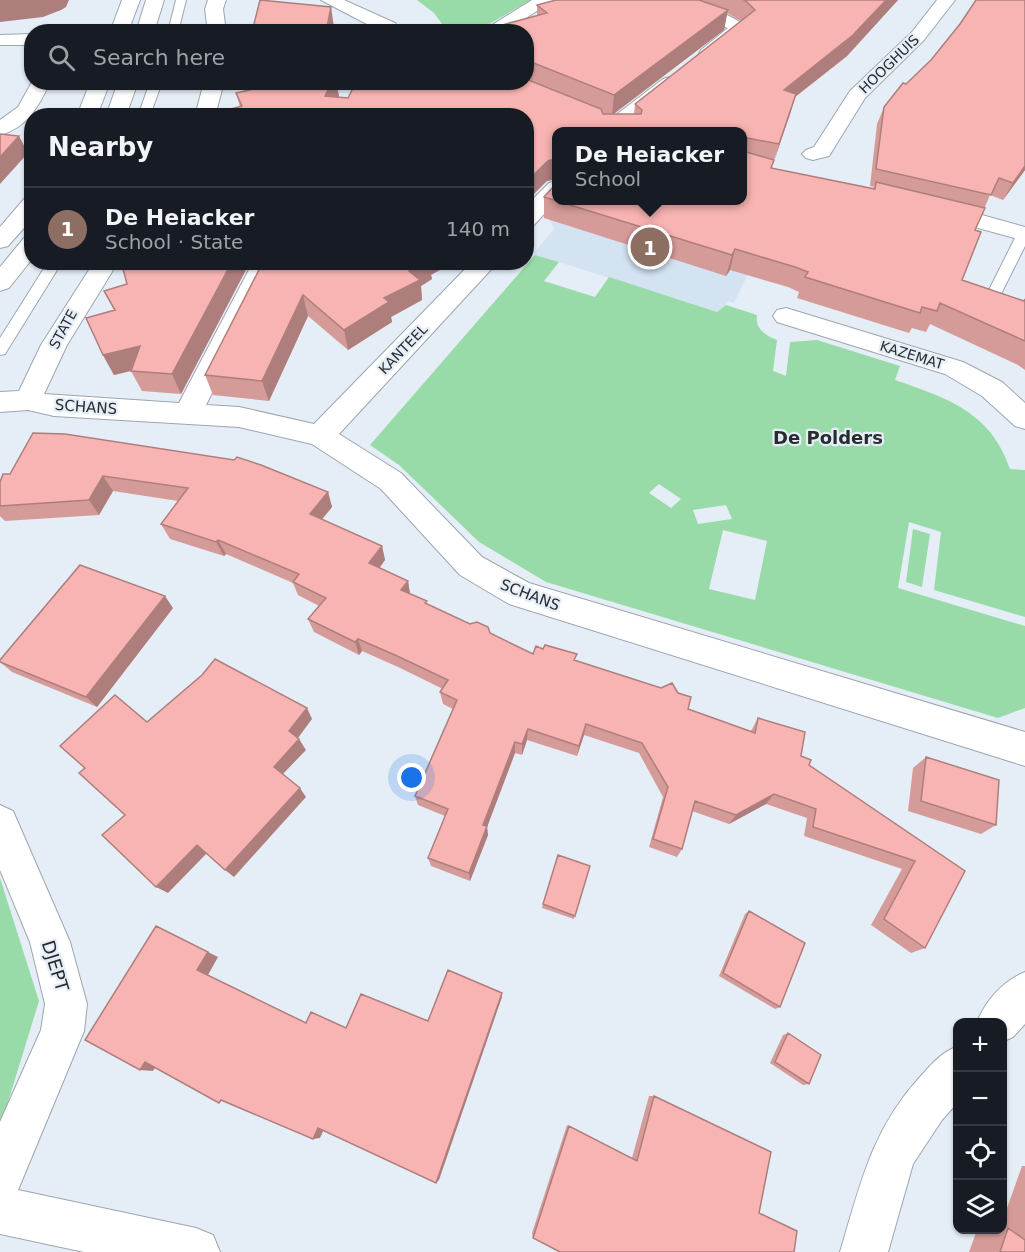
<!DOCTYPE html>
<meta charset="utf-8">
<style>
:root{--surface:#171b24;--page:#20242c;--text:#f1f3f6;--muted:#9ea1a6;--line:#363941;--accent:#8c9099}
body{margin:0;font-family:"DejaVu Sans",sans-serif;background:var(--page);color:var(--text)}
.controls{position:absolute;right:18px;bottom:18px;display:grid;overflow:hidden;border-radius:12px;box-shadow:0 2px 4px #0004}
.controls button{width:54px;height:54px;display:grid;place-items:center;padding:0;border:0;border-bottom:2px solid var(--line);background:var(--surface);color:var(--text);font:30px sans-serif}
.you{position:absolute;left:412px;top:778px;width:21px;height:21px;margin:-15px;border:4px solid #fff;border-radius:50%;background:#1a73e8;box-shadow:0 0 0 9px #1a73e833}
.badge{display:grid;place-items:center;width:39px;height:39px;border-radius:50%;background:var(--accent);color:#fff;font-size:20px;font-weight:700}
.pin{position:absolute;translate:-50% -50%;border:3px solid #fff;box-shadow:0 2px 6px #0006}
.popup{position:absolute;left:552px;top:127px;width:195px;height:78px;box-sizing:border-box;display:grid;place-content:center;border-radius:12px;background:var(--surface);filter:drop-shadow(0 2px 4px #0005);font-size:20px;white-space:nowrap;color:var(--muted)}
.popup b{font-size:22px;color:var(--text)}
.popup::after{content:'';position:absolute;left:50%;top:100%;margin-left:-12px;border:12px solid transparent;border-top-color:var(--surface)}
.list{margin:0;padding:0;list-style:none}
h2{display:flex;justify-content:space-between;align-items:center;height:78px;margin:0;padding:0 24px;font-size:26px}
h2 small{font-size:20px;font-weight:400;color:var(--muted)}
.list li{display:grid;grid-template-columns:39px 1fr auto;gap:18px;align-items:center;box-sizing:border-box;height:84px;padding:0 24px;border-top:2px solid var(--line)}
.list b{display:block;font-size:22px;white-space:nowrap}
.list p{margin:0;font-size:20px;white-space:nowrap;color:var(--muted)}
.list em{font-size:20px;font-style:normal;color:var(--muted)}
.icon{flex:none;width:33px;height:33px;fill:none;stroke:currentColor;stroke-width:2;stroke-linecap:round;stroke-linejoin:round}
.map{position:relative;flex:none;width:1025px;height:1252px;overflow:hidden}
.search{position:absolute;background:var(--surface);box-shadow:0 2px 4px #0004;left:24px;top:24px;width:510px;height:66px;display:flex;align-items:center;gap:15px;box-sizing:border-box;padding:0 21px;border-radius:24px;color:var(--muted);font-size:22px}
.panel{position:absolute;background:var(--surface);box-shadow:0 2px 4px #0004;left:24px;top:108px;width:510px;height:162px;border-radius:24px}
.map>svg:first-child{display:block}
.built{fill:#d4e3f2}
.green{fill:#98dba8;fill-rule:evenodd}
.lines{fill:none;stroke-linecap:round;stroke-linejoin:round}
.service-casing{stroke:#9da5ae;stroke-width:2}
.minor-casing{stroke:#9da5ae;stroke-width:2}
.tertiary-casing{stroke:#9da5ae;stroke-width:2}
.service{fill:#fff;fill-rule:evenodd}
.minor{fill:#fff;fill-rule:evenodd}
.tertiary{fill:#fff;fill-rule:evenodd}
.wall{fill:#d59b99;fill-rule:evenodd}
.shaded-wall{fill:#ae7e7d}
.building{fill:#f8b4b2;stroke:#ae7e7d;stroke-width:1.5}
.labels{text-anchor:middle;stroke-width:4.5;stroke-linejoin:round;paint-order:stroke}
.far-street-label{font-size:14px;fill:#282c2f;stroke:#e5eef7}
.street-label{font-size:15px;fill:#282c2f;stroke:#e5eef7}
.quarter-label{font-size:18px;font-weight:bold;fill:#282c2f;stroke:#e5eef7}
.near-street-label{font-size:18px;fill:#282c2f;stroke:#e5eef7}
</style>
<div class="map">
<svg width="1025" height="1252" viewBox="0 0 1025 1252">
<rect width="100%" height="100%" fill="#e5eef7"/>
<!-- built -->
<path class="built" d="M549,219L770,229L734,303L729,301L718,312L533,254L554,229Z"/>
<!-- green -->
<path class="green" d="M417,0H531L477,31L448,32L434,13Z
M535,255L559,262L544,281L595,297L609,277L717,312L726,305L757,315C755,329 765,335 777,340L773,371L786,376L790,342L817,340L900,366L895,380C947,398 991,412 1010,469L1025,470V617L934,590L941,532L909,522L898,588L1025,626V708L998,718L546,582L479,542L399,465L370,445ZM659,484L681,499L671,508L649,493ZM726,505L732,519L698,524L693,510ZM723,530L767,541L755,600L709,589Z
M913,529L930,534L922,587L906,582Z
M0,878L39,1001L0,1128Z"/>
<g class="lines">
<defs>
<path id="service" d="M176,0H186L178,32H168Z
M150,82H162L150,116H138Z
M337,82H357L363,86L357,89Z
M1025,230V246L997,302L990,307L985,305L983,302L1017,234Z
M48,262H62L5,354L0,355V338Z"/>
<path id="minor" d="M208,0H226L223,9L226,32H208L205,9Z
M321,0H344L395,23L400,32H382Z
M532,0H554L504,32H481Z
M663,0C683,0 736,12 748,30L715,58H701L699,54L701,50L728,28L664,7L661,3Z
M937,0H955L924,40L865,98L829,156L813,160L806,158L802,154L806,150L814,147L850,91L912,32Z
M32,34V45H0V35Z
M670,77L677,79L680,83L677,87L623,132H601L616,115L663,79Z
M32,82H50C39,106 27,128 0,135V120L18,107Z
M204,82H224L215,116H195Z
M557,181V200L534,225L526,227V206L549,183Z
M935,202L1025,227V241L927,214L924,209L927,204Z
M94,262H118L67,345L44,394L179,403L253,262H277L206,405L239,407L314,424L472,262H498L339,434L401,473L482,557L529,583L1025,732V766L509,604L460,575L381,489L312,444L239,427L54,416L28,410L0,412V392L19,391L41,345Z
M786,308L963,362L1002,382L1025,403V429L1015,426L982,396L945,374L777,322L773,316L777,310Z
M0,805L13,811L70,942L87,1004L84,1031L18,1190L196,1228L213,1235L220,1252H84L0,1234V1122L41,1030L45,1004L30,942L0,870Z
M1025,972V1024L1013,1037L1002,1042V1022H977C986,1000 1003,981 1025,972Z
M958,1046V1102L942,1120L913,1164L888,1252H840C860,1186 871,1131 919,1078C932,1064 940,1053 958,1046Z"/>
<path id="tertiary" d="M122,0H140L128,32H110Z
M146,0H164L154,32H136Z
M90,82H110L97,116H77Z
M118,82H138L126,116H106Z
M32,197V219L8,246L0,248V227L24,199Z
M32,236V259L9,288L0,291V267L24,238Z"/>
</defs>
<!-- service casing -->
<use href="#service" class="service-casing"/>
<!-- minor casing -->
<use href="#minor" class="minor-casing"/>
<!-- tertiary casing -->
<use href="#tertiary" class="tertiary-casing"/>
<!-- service -->
<use href="#service" class="service"/>
<!-- minor -->
<use href="#minor" class="minor"/>
<!-- tertiary -->
<use href="#tertiary" class="tertiary"/>
</g>
<!-- wall -->
<path class="wall" d="M556,0H898L847,56L795,97L790,115L771,168L873,189L874,187L870,186L877,124L884,107L906,84L1025,0V170L1003,200L990,195L975,230L962,280L1024,301L1025,299V370L1018,365L930,324L926,332L912,328L909,333L797,298L799,292L788,287L730,270L726,276L544,218V197L743,201L557,132V179L547,181L526,116H226L224,111L240,107L236,93L251,89L249,82H336L339,96L338,97L348,98L526,82V32L502,29V25L537,16V5ZM727,13L741,21L635,104L634,114H614L724,30Z
M129,262H250L181,394L142,391L131,371L114,375L103,355L114,310L104,291L127,284Z
M263,262L431,275L432,279L421,286L422,300L391,317L392,322L348,350L308,316L269,401L213,395L205,375Z
M33,433L328,492L332,507L322,519L382,546L385,560L379,568L408,581L410,594L427,604L533,654L576,661L688,709L751,731L758,718L801,756L809,765L965,871L925,948L911,953L871,925L902,869L804,836L807,818L766,804L729,824L692,811L682,849L677,857L649,847L663,797L639,753L584,735L577,756L527,740L522,755L515,753L487,827L488,835L470,881L431,866L428,858L445,816L418,805L415,796L453,709L443,704L440,692L443,689L398,667L362,651L359,655L314,632L308,619L319,606L298,595L293,583L226,554L224,556L170,539L161,524L178,501L113,491L99,515L5,521L0,516V482L10,474Z
M173,608L97,707L12,672L0,662Z
M926,757L996,825L981,834L908,811L913,768Z
M590,866L574,919L542,908L543,904Z
M749,911L780,1007L775,1009L719,976L745,914Z
M788,1033L809,1084L803,1085L770,1063L783,1035Z
M649,1096H654L771,1152L533,1238L532,1233L567,1125L632,1158Z
M1022,1166H1025V1252H969L977,1230H1002V1222Z"/>
<!-- shaded-wall -->
<path class="shaded-wall" d="M0,0H69L66,7L61,10L43,17L0,22Z
M886,0H898L847,56L795,97L773,165L779,144L784,90Z
M331,7L334,27L333,32H326Z
M728,10L724,30L612,115L614,95Z
M332,82H336L339,96L329,116L325,96Z
M19,136L28,153L0,184V157Z
M557,158L556,179L547,181L526,202V182L548,161Z
M1025,166V170L1003,200L1013,183Z
M735,249L730,270L726,276L732,255Z
M232,262H250L181,394L172,374Z
M423,262H454L431,275L432,279L421,286L422,300L391,317L392,322L348,350L344,330L384,298L409,271Z
M303,295L308,316L269,401L262,381Z
M140,346L150,366L114,375L103,355Z
M103,476L113,491L99,515L89,500Z
M328,492L332,507L315,528L310,514Z
M218,540L226,554L224,556L216,542Z
M382,546L385,560L373,577L369,563Z
M408,581L410,594L401,590Z
M165,596L173,608L97,707L86,697Z
M358,639L362,651L359,655L355,642Z
M307,708L312,719L295,742L289,731Z
M586,724L584,735L577,756L579,746Z
M528,729L527,740L522,755V744Z
M299,739L306,750L281,776L274,767Z
M515,742V753L487,827L488,835L470,881L469,873L483,825Z
M300,788L306,797L234,877L225,870Z
M774,794L766,804L729,824L736,815Z
M197,845L207,853L168,893L156,887Z
M156,926L218,957L208,975L313,1026L197,970Z
M502,993V997L439,1180L436,1183Z
M145,1062L158,1063L153,1071L140,1070Z
M325,1127L320,1138L313,1139L318,1128Z"/>
<!-- building -->
<path class="building" d="M260,0L331,7L326,32H252Z
M556,0H699L728,10L614,95L526,60V32H491L506,28L502,25L547,13L537,5Z
M744,0H886L853,35L784,90L796,94L779,144L747,138L746,152L774,160L771,168L875,189L876,182L985,208L975,230L981,232L962,280L1024,301L1025,299V341L940,303L937,311L922,307L920,313L805,277L808,272L795,267L735,249L732,255L544,197L557,183V201H743V132H557V158L548,161L526,182V116H228L224,111L242,106L236,93L258,88L253,82H315V86L321,82H332L325,96L348,98L356,82H526V79L601,109L603,114H641L642,110L635,104L755,10L747,2Z
M976,0H1025V166L1013,183L999,178L991,195L876,169L884,107L903,83L906,84L931,60L960,24Z
M0,134L19,136L0,157Z
M129,262H232L172,374L131,371L140,346L103,355L86,318L115,310L104,291L127,284L122,265Z
M263,262H423L409,271L420,280L384,298L389,302L344,330L303,295L262,381L205,375Z
M33,433L65,434L234,460L237,457L261,465L328,492L310,514L382,546L369,563L408,581L401,590L427,601L425,603L470,624L477,622L488,627L490,633L533,654L536,646L543,649L545,645L577,654L574,660L661,688L672,683L678,693L691,697L688,709L755,733L758,718L805,732L801,756L811,760L809,765L965,871L925,948L884,919L915,861L813,827L816,809L774,794L736,815L695,801L682,849L653,839L668,787L642,743L586,724L579,746L528,729L522,744L515,742L483,825L487,826L469,873L428,858L448,809L415,796L457,700L440,692L448,680L395,655L358,639L355,642L308,619L326,598L293,582L299,574L218,540L216,542L161,524L188,488L103,476L89,500L0,506V482L3,474H10Z
M80,565L165,596L86,697L0,662V660Z
M215,659L307,708L289,731L299,739L274,767L300,788L225,870L197,845L156,887L102,835L125,815L79,773L85,768L60,746L115,695L147,722L202,675Z
M926,757L999,780L996,825L921,801Z
M558,855L590,866L575,916L543,904Z
M749,911L805,943L780,1007L723,973Z
M156,926L208,952L197,970L306,1023L311,1012L346,1028L361,994L428,1021L448,970L502,993L436,1183L318,1128L313,1139L221,1100L219,1103L145,1062L140,1070L85,1040Z
M788,1033L821,1055L809,1084L775,1062Z
M654,1096L771,1152L759,1213L797,1231L794,1252H560L533,1238L569,1126L637,1161Z
M1008,1228L1025,1240V1252H1000Z"/>
<g class="labels">
<!-- far-street labels -->
<g class="far-street-label">
<text transform="translate(889 64) rotate(-44)" y="5">HOOGHUIS</text>
<text transform="translate(63 329) rotate(-61)" y="5">STATE</text>
<text transform="translate(403 349) rotate(-46)" y="5">KANTEEL</text>
<text transform="translate(912 355) rotate(17)" y="5">KAZEMAT</text>
</g>
<!-- street labels -->
<g class="street-label">
<text transform="translate(86 407) rotate(4)" y="5">SCHANS</text>
<text transform="translate(530 595) rotate(21)" y="5">SCHANS</text>
</g>
<!-- quarter labels -->
<g class="quarter-label">
<text x="828" y="444">De Polders</text>
</g>
<!-- near-street labels -->
<g class="near-street-label">
<text transform="translate(55 966) rotate(73)" y="6">DJEPT</text>
</g>
</g>
</svg>
<div class="controls">
<button>+</button>
<button>−</button>
<button><svg class="icon" aria-label="locate" viewBox="0 0 24 24"><circle cx="12" cy="12" r="6"/><path d="M12 2v4M12 18v4M2 12h4M18 12h4"/></svg></button>
<button><svg class="icon" aria-label="layers" viewBox="0 0 24 24"><path d="M12 4l9 5-9 5-9-5zM3 14l9 5 9-5"/></svg></button>
</div>
<div class="you"></div>
<div class="pin badge" style="left:650px;top:247px;background:#8d6e63">1</div>
<div class="popup"><b>De Heiacker</b>School</div>
<div class="search"><svg class="icon" aria-label="search" viewBox="0 0 24 24"><circle cx="10" cy="10" r="6"/><path d="M15 15l6 6"/></svg>Search here</div>
<section class="panel">
<h2>Nearby<small></small></h2>
<ul class="list">
<li><span class="badge" style="background:#8d6e63">1</span><div><b>De Heiacker</b><p>School · State</p></div><em>140 m</em></li>
</ul>
</section>
</div>
